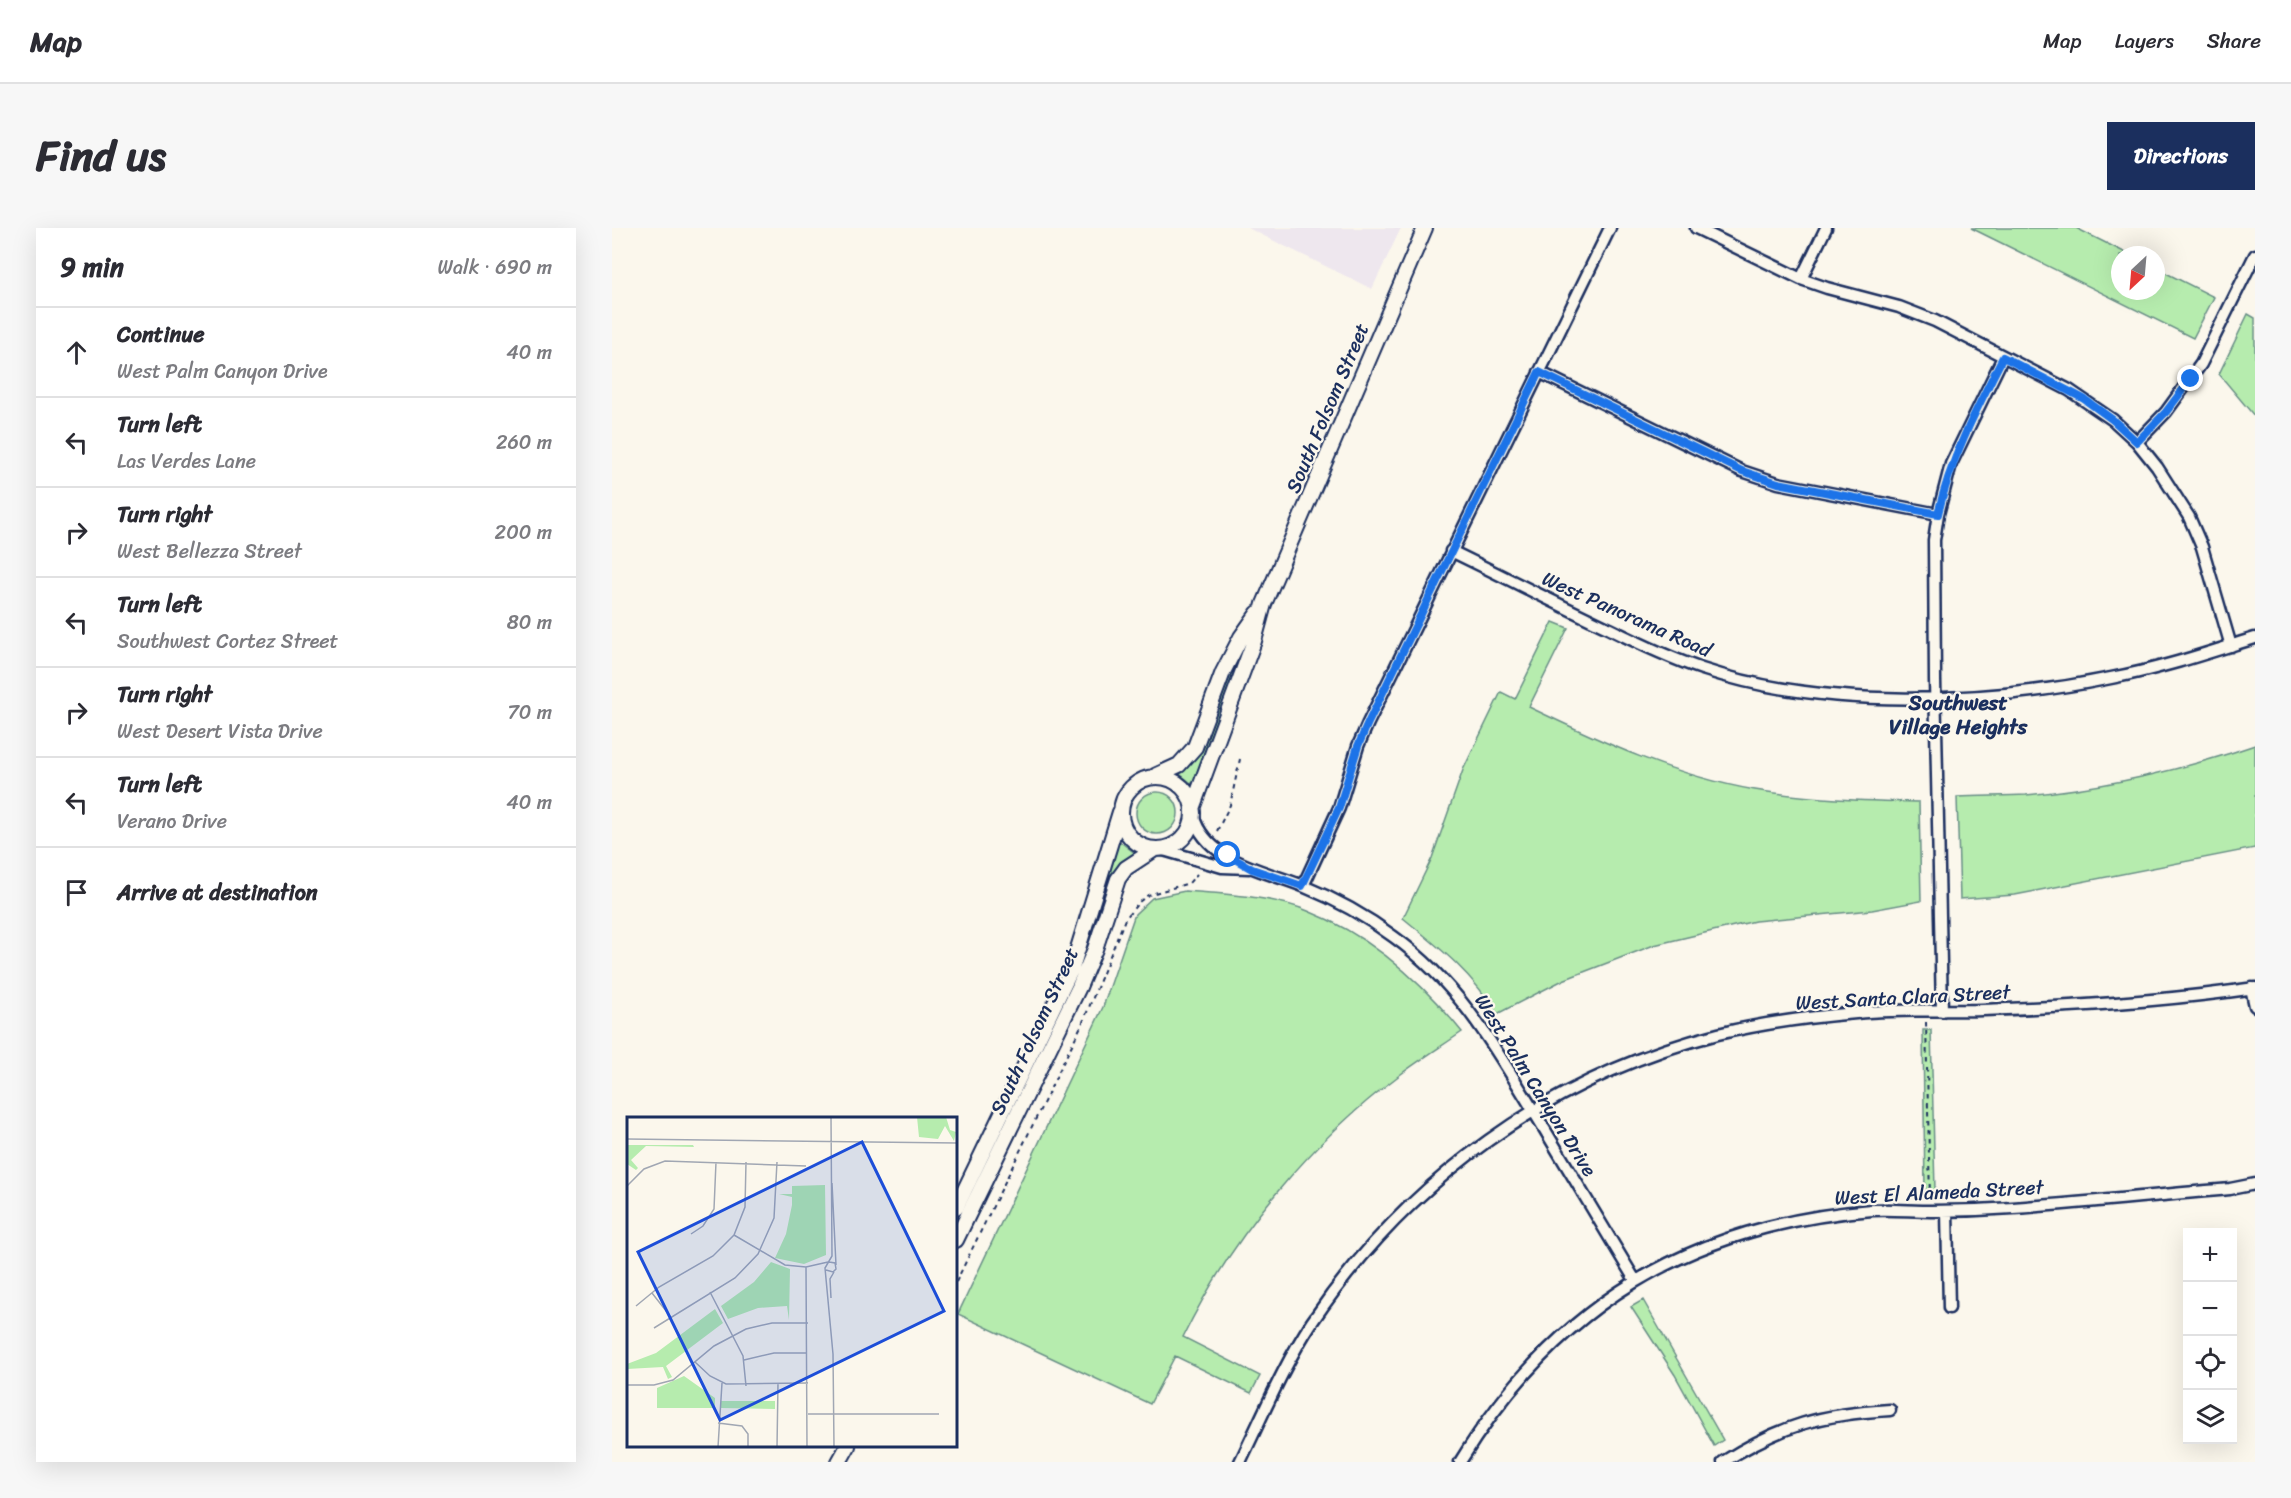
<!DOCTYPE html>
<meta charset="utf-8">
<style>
:root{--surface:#fff;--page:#f7f7f7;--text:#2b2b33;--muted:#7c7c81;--line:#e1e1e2;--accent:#1b2f5e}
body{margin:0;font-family:Sriracha,sans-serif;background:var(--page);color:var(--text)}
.controls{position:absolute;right:18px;bottom:18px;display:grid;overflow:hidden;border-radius:0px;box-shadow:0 6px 24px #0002}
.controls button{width:54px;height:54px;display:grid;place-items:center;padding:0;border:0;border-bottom:2px solid var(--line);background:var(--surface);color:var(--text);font:30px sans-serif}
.compass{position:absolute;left:1499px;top:18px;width:54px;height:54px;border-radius:50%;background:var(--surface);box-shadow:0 6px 24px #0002;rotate:206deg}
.stop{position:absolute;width:18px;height:18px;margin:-14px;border:4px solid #1a73e8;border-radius:50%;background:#fff}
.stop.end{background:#1a73e8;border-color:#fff;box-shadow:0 2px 6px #0008}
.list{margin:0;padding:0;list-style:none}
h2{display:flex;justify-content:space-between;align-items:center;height:78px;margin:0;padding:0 24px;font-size:26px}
h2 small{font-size:20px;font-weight:400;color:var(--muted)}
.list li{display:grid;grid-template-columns:39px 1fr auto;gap:18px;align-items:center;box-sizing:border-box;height:90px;padding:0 24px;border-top:2px solid var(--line)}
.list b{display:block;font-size:22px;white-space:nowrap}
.list p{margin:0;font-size:20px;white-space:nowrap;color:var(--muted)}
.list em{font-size:20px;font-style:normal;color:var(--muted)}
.icon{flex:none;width:33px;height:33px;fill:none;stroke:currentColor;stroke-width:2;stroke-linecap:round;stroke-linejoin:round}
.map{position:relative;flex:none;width:1643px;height:1234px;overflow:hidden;border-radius:0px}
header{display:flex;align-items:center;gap:36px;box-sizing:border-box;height:84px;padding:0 30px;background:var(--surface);border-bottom:2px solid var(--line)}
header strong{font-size:28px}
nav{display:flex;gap:33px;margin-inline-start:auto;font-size:21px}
.intro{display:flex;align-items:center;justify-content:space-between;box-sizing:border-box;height:144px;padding:0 36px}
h1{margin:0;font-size:42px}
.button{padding:15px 27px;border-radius:0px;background:var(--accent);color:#fff;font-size:21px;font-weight:700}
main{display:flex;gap:36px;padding:0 36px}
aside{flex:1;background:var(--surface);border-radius:0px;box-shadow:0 6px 24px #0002}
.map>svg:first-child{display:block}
.built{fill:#eee7ee}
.green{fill:#b6ecae;stroke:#688e86;stroke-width:1.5}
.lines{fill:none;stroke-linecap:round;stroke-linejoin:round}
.minor-casing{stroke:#1b2f5e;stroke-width:15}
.tertiary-casing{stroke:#1b2f5e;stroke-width:18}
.path{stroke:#1b2f5e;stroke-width:2;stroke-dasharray:4.5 4.5;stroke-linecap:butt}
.minor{stroke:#fbf7ec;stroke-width:10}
.tertiary{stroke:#fbf7ec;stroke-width:14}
.route{stroke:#1a73e8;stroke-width:8}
.labels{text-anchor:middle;stroke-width:4.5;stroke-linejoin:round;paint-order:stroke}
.street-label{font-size:20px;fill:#1b2f5e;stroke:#fbf7ec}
.neighbourhood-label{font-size:21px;font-weight:bold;fill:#1b2f5e;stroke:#fbf7ec}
.inset-road{fill:none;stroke:#a1a7b3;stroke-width:1.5}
.view{fill:#1d4ed8;fill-opacity:0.15;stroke:#1d4ed8;stroke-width:3}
.inset-edge{fill:none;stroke:#1b2f5e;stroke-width:3}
</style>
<header>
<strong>Map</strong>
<nav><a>Map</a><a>Layers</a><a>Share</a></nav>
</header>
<div class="intro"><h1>Find us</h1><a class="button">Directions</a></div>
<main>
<aside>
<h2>9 min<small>Walk · 690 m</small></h2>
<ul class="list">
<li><svg class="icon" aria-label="ahead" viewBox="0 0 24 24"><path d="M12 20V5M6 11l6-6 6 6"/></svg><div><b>Continue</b><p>West Palm Canyon Drive</p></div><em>40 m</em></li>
<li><svg class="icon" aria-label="left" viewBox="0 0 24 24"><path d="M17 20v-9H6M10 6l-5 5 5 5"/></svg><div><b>Turn left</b><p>Las Verdes Lane</p></div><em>260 m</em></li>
<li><svg class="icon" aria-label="right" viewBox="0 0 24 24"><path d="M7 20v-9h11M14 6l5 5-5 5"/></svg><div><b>Turn right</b><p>West Bellezza Street</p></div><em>200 m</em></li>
<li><svg class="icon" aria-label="left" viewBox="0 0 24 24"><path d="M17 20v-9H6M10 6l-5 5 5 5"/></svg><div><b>Turn left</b><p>Southwest Cortez Street</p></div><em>80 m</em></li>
<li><svg class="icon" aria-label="right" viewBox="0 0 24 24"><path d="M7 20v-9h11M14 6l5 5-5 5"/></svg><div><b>Turn right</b><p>West Desert Vista Drive</p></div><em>70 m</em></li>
<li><svg class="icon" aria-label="left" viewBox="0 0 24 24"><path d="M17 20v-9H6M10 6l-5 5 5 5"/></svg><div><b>Turn left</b><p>Verano Drive</p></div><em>40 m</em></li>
<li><svg class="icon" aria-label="arrive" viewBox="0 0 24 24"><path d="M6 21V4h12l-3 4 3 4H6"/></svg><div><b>Arrive at destination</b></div></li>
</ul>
</aside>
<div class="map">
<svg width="1643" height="1234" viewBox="0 0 1643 1234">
<rect width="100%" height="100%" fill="#fbf7ec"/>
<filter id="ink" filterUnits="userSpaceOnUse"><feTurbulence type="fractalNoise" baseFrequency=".0167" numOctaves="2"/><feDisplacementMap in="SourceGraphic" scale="12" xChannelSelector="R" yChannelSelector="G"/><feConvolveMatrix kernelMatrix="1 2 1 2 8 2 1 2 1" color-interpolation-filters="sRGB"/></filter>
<g filter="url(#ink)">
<!-- built -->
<path class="built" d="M636,0H789L760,61Z"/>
<!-- green -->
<path class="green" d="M1359,0H1464L1518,27H1508V63H1544V40L1602,69L1581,110Z
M1636,86L1643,90V189L1607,146Z
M941,394L956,400L917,479C990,514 1063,548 1143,562C1197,571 1252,573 1307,574L1309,673L1260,682L1143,693L1042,717L951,752L885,786C860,745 828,720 791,690L820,630L851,542L889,464L903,471Z
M634,410L637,411L583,558L565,544Z
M1643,517V620L1403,667L1348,671L1345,569C1368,568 1392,568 1414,567C1491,560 1570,542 1643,517Z
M524 585a21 21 0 1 1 42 0a21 21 0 1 1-42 0Z
M506,612L524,626L476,722L344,1004V992L452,768Z
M573,663C611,666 660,668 696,683C757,707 809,753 850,804C830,818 809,831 789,846C698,914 621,1007 571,1109L648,1148L639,1165L563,1128L538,1176L346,1086L491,779L523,686L540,670Z
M1311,802H1319L1323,963H1313Z
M1031,1072L1111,1212L1102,1218L1063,1147L1019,1079Z"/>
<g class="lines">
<defs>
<path id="minor" d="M1084,0L1189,51L1215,60L1287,79L1323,93L1457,162L1501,192L1525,214L1545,239L1577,289L1590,319L1619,418
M1189,51L1214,0
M927,144L1130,243L1166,255L1326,286
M1525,214L1554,184L1589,136L1643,27
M839,323C893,349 945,376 998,401C1028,416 1058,430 1090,441C1213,482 1373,476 1499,450C1548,441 1595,425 1643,410
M581,587C594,634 652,642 691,658C723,671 754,688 782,709C849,757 885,823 927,892C959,945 991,999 1023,1052
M548,621L610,639L637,640
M691,658L727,580L746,518L756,495L998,0
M1639,760L1643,778
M1330,783L1323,452L1322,312L1326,286L1339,236L1391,129
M1335,983L1337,1080
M628,1234C651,1187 671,1138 700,1094C797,951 938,849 1106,806C1151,795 1198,789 1244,785C1286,781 1329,783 1371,782C1462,779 1554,773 1643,760
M848,1234C944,1077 1077,997 1260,982C1280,981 1300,983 1319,983C1346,983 1374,982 1401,980C1473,975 1545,967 1618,961L1643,956
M1111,1234C1169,1197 1210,1186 1278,1182"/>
<path id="tertiary" d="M543,548L567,537L583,519L611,444L629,409L646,385
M509 585a36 36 0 1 1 72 0a36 36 0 1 1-72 0Z
M581,578L642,413L652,376L813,0
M344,980L460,740L508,584
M344,1012L467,759L483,721L506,651L514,640L543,621
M227,1234L236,1218"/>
</defs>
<!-- minor casing -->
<use href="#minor" class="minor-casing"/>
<!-- tertiary casing -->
<use href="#tertiary" class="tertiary-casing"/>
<!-- path -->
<path class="path" d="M605,603L618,577L628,531
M1314,794L1318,971
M344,1054L471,794L513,691L527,674L536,667L577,655L585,646"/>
<!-- minor -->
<use href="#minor" class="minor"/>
<!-- tertiary -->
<use href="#tertiary" class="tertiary"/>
</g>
</g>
<g class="lines" filter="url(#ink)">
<!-- route -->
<path class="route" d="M616,627L640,641L690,658L727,580L746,518L756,495L927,144L1130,243L1166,255L1326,286C1339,229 1365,180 1391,129L1472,171L1501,192L1525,214L1554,184L1579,151"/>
</g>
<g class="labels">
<!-- street labels -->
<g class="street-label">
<text transform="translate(715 180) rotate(-67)" y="7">South Folsom Street</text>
<text transform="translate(1015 386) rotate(24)" y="7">West Panorama Road</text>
<text transform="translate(1291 769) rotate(-3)" y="7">West Santa Clara Street</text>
<text transform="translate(422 803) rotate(-65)" y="7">South Folsom Street</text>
<text transform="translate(924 857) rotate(58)" y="7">West Palm Canyon Drive</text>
<text transform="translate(1327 964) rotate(-3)" y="7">West El Alameda Street</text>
</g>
<!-- neighbourhood labels -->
<g class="neighbourhood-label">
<text x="1346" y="482">Southwest<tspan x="1346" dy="24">Village Heights</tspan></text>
</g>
</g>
<!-- overview -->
<g transform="translate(15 889)">
<rect width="330" height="330" fill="#fbf7ec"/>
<path d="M290,0H319L323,13L329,15L327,24L318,9L311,22L292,20ZM0,28H66L67,30L19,29L4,43L11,51L9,53L0,47ZM198,68L199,138L177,147L148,141L159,117L165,88V80L152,77H165V69ZM144,145L163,152L162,203L160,189L131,191L101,202L94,189L127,165ZM88,192L96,206L39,249L45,260L41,262L36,250L0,252V247L29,236ZM57,259L88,281V291H30V271ZM94,284H148V292L94,291Z" fill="#b6ecae"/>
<path class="inset-road" d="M204,0L205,139L198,151L206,237L207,330M0,22L330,26M205,66L209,148M0,69L17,52L38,44L179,49M64,117L76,109L87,92L89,45M107,118L158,148L179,150L201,145M179,150L180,330M199,153L206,155L209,152L208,146L202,145M83,175L116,239L119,269M25,176L43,199M204,181L203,162L207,155M9,189L32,170L86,139L107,118L118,90L119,45M27,211L108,161L131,137L147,101L150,45M117,243L147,236H180M68,245L83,259L99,267L181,266M0,268H27L46,263L87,229L119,212L145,206H181M181,297H312M91,306L115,309L121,317V330M91,330L95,266M150,330L151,266"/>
<path class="view" d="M235,25L317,194L93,303L11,135Z"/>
<rect width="330" height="330" class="inset-edge"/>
</g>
</svg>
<div class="controls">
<button>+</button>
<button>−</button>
<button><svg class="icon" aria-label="locate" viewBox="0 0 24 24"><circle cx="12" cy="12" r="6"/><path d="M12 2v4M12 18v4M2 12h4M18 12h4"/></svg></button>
<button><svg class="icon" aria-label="layers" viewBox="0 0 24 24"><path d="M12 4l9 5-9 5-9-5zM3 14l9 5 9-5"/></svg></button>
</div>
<svg class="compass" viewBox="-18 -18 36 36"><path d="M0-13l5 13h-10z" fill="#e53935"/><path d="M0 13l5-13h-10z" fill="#7c7c81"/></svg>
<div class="stop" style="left:616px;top:627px"></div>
<div class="stop end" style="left:1579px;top:151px"></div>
</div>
</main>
